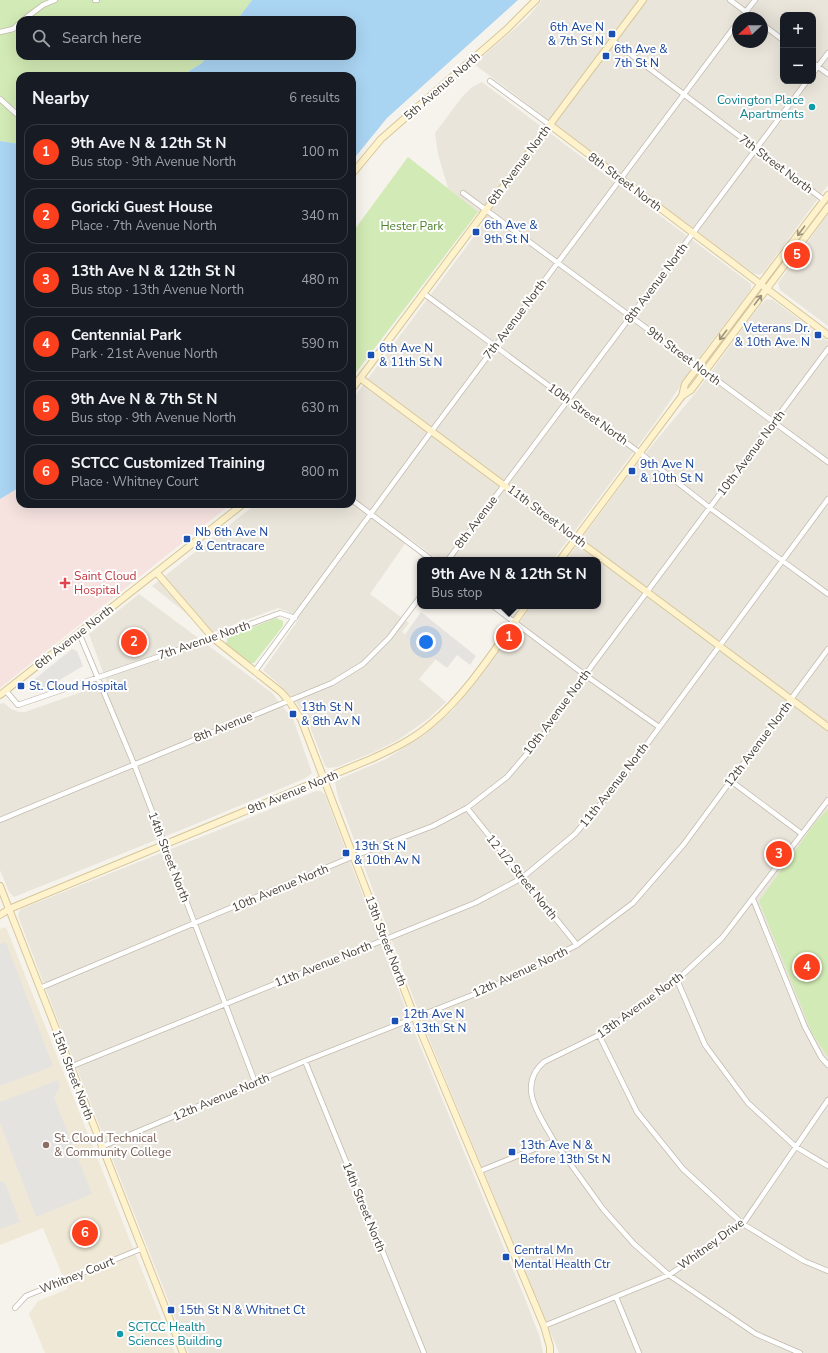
<!DOCTYPE html>
<meta charset="utf-8">
<style>
:root{--surface:#171b24;--page:#20242c;--text:#f1f3f6;--muted:#9ea1a6;--line:#363941;--accent:#fc3f1d}
body{margin:0;font-family:"Nunito Sans",sans-serif;background:var(--page);color:var(--text)}
.controls{position:absolute;right:12px;top:12px;display:grid;overflow:hidden;border-radius:8px;box-shadow:0 4px 16px #0002}
.controls button{width:36px;height:36px;display:grid;place-items:center;padding:0;border:0;border-bottom:1px solid var(--line);background:var(--surface);color:var(--text);font:20px sans-serif}
.compass{position:absolute;left:732px;top:12px;width:36px;height:36px;border-radius:50%;background:var(--surface);box-shadow:0 4px 16px #0002;rotate:248deg}
.you{position:absolute;left:426px;top:642px;width:14px;height:14px;margin:-10px;border:3px solid #fff;border-radius:50%;background:#1a73e8;box-shadow:0 0 0 6px #1a73e833}
.badge{display:grid;place-items:center;width:26px;height:26px;border-radius:50%;background:var(--accent);color:#fff;font-size:13px;font-weight:700}
.pin{position:absolute;translate:-50% -50%;border:2px solid #fff;box-shadow:0 1px 4px #0006}
.popup{position:absolute;left:417px;top:557px;width:184px;height:52px;box-sizing:border-box;display:grid;place-content:center;border-radius:8px;background:var(--surface);filter:drop-shadow(0 1px 3px #0005);font-size:13px;white-space:nowrap;color:var(--muted)}
.popup b{font-size:15px;color:var(--text)}
.popup::after{content:'';position:absolute;left:50%;top:100%;margin-left:-8px;border:8px solid transparent;border-top-color:var(--surface)}
.list{margin:0;padding:0;list-style:none}
h2{display:flex;justify-content:space-between;align-items:center;height:52px;margin:0;padding:0 16px;font-size:17px}
h2 small{font-size:13px;font-weight:400;color:var(--muted)}
.list li{display:grid;grid-template-columns:26px 1fr auto;gap:12px;align-items:center;box-sizing:border-box;height:56px;margin:0 8px 8px;padding:0 8px;border:1px solid var(--line);border-radius:12px}
.list b{display:block;font-size:15px;white-space:nowrap}
.list p{margin:0;font-size:13px;white-space:nowrap;color:var(--muted)}
.list em{font-size:13px;font-style:normal;color:var(--muted)}
.icon{flex:none;width:22px;height:22px;fill:none;stroke:currentColor;stroke-width:2;stroke-linecap:round;stroke-linejoin:round}
.map{position:relative;flex:none;width:828px;height:1353px;overflow:hidden}
.search{position:absolute;background:var(--surface);box-shadow:0 4px 16px #0002;left:16px;top:16px;width:340px;height:44px;display:flex;align-items:center;gap:10px;box-sizing:border-box;padding:0 14px;border-radius:12px;color:var(--muted);font-size:15px}
.panel{position:absolute;background:var(--surface);box-shadow:0 4px 16px #0002;left:16px;top:72px;width:340px;height:436px;border-radius:12px}
.map>svg:first-child{display:block}
.residential{fill:#eae5da;fill-rule:evenodd}
.education{fill:#efe8d6}
.medical{fill:#f6e3e0}
.green{fill:#d2eab5}
.parking{fill:#e5e3e0}
.water{fill:#a9d4f2}
.lines{fill:none;stroke-linecap:round;stroke-linejoin:round}
.street-casing{stroke:#c2bbae;stroke-width:6}
.secondary-casing{stroke:#d6c79b;stroke-width:8}
.street{stroke:#fff;stroke-width:4.5}
.secondary{stroke:#fff3cd;stroke-width:6}
.oneway{stroke:#9c937c}
.transit-dot{fill:#1a4fb4;stroke:#fff;stroke-width:1.5}
.culture-dot{fill:#0f9aa8;stroke:#fff;stroke-width:1.5}
.health-dot{fill:#e0444e;stroke:#fff;stroke-width:1.5}
.education-dot{fill:#8d6e63;stroke:#fff;stroke-width:1.5}
.labels{text-anchor:middle;stroke-width:4;stroke-linejoin:round;paint-order:stroke}
.transit-label{font-size:12px;fill:#164399;stroke:#fff;text-anchor:start}
.street-label{font-size:12px;fill:#4b4439;stroke:#fff}
.culture-label{font-size:12px;fill:#0d838f;stroke:#fff;text-anchor:end}
.park-label{font-size:12px;fill:#4a7f2a;stroke:#fff}
.health-label{font-size:12px;fill:#be3a42;stroke:#fff;text-anchor:start}
.education-label{font-size:12px;fill:#785e54;stroke:#fff;text-anchor:start}
</style>
<div class="map">
<svg width="828" height="1353" viewBox="0 0 828 1353">
<rect width="100%" height="100%" fill="#f6f3ec"/>
<!-- residential -->
<path class="residential" d="M542,0H828V185L764,272L759,275L753,273L474,64L528,17ZM783,15H813V81H783ZM738,18H762V42H738Z
M482,82L747,281L751,284V290L705,350L655,423L553,560H439L409,538L370,594L409,623L402,632L436,659L419,679L446,702L428,719L398,740L374,752L337,767L328,768L325,766L309,724L297,703L283,688L263,670L299,619L287,611L278,608L211,633L152,586L256,504H352V400L487,219L457,198L448,188L438,154L435,133L462,97L472,87Z
M828,214V326L780,290L778,283Z
M767,299L773,300L828,341V1353H559L427,1034L338,797L335,783L337,780L386,759L424,735L453,710L532,606H598V560H566L636,465L697,391L761,304Z
M139,594L272,693L294,721L312,773L306,778L191,826L14,897L9,892L0,870V704L4,703L11,709L19,712H25L107,683L89,634Z
M316,791H321L325,795L414,1031L526,1301L540,1338L543,1353H189L53,1008L18,916L19,912L21,909Z"/>
<!-- education -->
<path class="education" d="M6,927L131,1243L175,1353H45L29,1314L38,1301L68,1289L43,1228L0,1245V929Z"/>
<!-- medical -->
<path class="medical" d="M20,487V504H231L0,688V499Z"/>
<!-- green -->
<path class="green" d="M0,0H252L237,20H20V56H208L202,63L181,76H20V144L0,141Z
M408,157L478,212L352,378V233Z
M276,618L283,621V626L254,663H250L226,644L228,637Z
M828,809V1057L812,1033L759,901L815,823Z"/>
<!-- parking -->
<path class="parking" d="M421,612L476,656L470,665L457,655L447,668L404,636Z
M72,649L77,651L83,666L43,690H36L30,683Z
M6,942L53,1066L0,1086V944Z
M58,1080L60,1087L54,1098L92,1194L36,1217L0,1123V1102Z
M0,1181L5,1183L20,1222L0,1229Z"/>
<!-- water -->
<path class="water" d="M252,0H518L387,118L352,161V76H181L202,63L208,56H352V20H237Z
M0,141L20,144V487L0,499Z"/>
<g class="lines">
<defs>
<path id="street" d="M95,0H97
M730,0L754,18
M741,18L755,0
M23,20L43,5L55,0
M762,24L783,40
M0,32L13,29L20,23
M613,41L824,200
M813,63L828,74
M813,73L828,53
M490,81L550,125
M0,99L20,117
M463,193L828,462
M423,293L640,453L710,508L828,594
M352,500L432,560
M448,560L807,81
M493,606L585,675L659,727
M79,633L134,764L255,1082
M255,671L428,436L738,22
M6,691L18,705L213,638L280,613L295,618
M731,781L802,834
M467,808L577,945
M0,820L332,683L363,664L389,638L420,597
M753,899L805,1027L821,1057L828,1065
M677,980L705,1045L748,1103L796,1147L828,1166
M40,988L354,856L433,826L467,808L507,777L544,734L585,675L828,349
M599,1035L637,1112L683,1169L743,1224L804,1261L828,1271
M305,1061L424,1353
M70,1067L475,903L522,878L575,834L616,786L828,499
M554,1141L603,1209L634,1244L669,1275L756,1334L800,1353
M101,1147L305,1061L488,989L577,945L633,903L684,844L828,649
M480,1171L554,1141C540,1116 516,1086 544,1062L599,1035L677,980L722,938L828,800
M616,1297L639,1353
M15,1308L26,1296L143,1248
M544,1326L669,1275L743,1224L828,1100"/>
<path id="secondary" d="M550,125L828,335
M352,174L381,139L507,29L536,0
M360,378L828,727
M352,389L643,0
M682,396L691,390L828,207
M560,560L682,396L685,384L828,195
M157,573L213,638L281,692L289,701L301,719L415,1018L544,1326L550,1347V1353
M0,695L243,504
M0,886L183,1353
M0,915L9,909L371,759C393,749 414,739 432,723C468,693 498,644 526,606"/>
</defs>
<!-- street casing -->
<use href="#street" class="street-casing"/>
<!-- secondary casing -->
<use href="#secondary" class="secondary-casing"/>
<!-- street -->
<use href="#street" class="street"/>
<!-- secondary -->
<use href="#secondary" class="secondary"/>
</g>
<!-- one-way arrows -->
<defs><path id="oneway-shaft" d="M-6 0H5M1.5-3L5.5 0L1.5 3" fill="none" stroke-width="1.6" stroke-linecap="round" stroke-linejoin="round"/></defs>
<g class="oneway">
<use href="#oneway-shaft" transform="translate(801 231) rotate(127)"/>
<use href="#oneway-shaft" transform="translate(758 300) rotate(-53)"/>
<use href="#oneway-shaft" transform="translate(723 335) rotate(127)"/>
</g>
<!-- markers -->
<g class="transit-dot">
<rect x="608" y="30" width="8" height="8" rx="2"/>
<rect x="602" y="52" width="8" height="8" rx="2"/>
<rect x="472" y="228" width="8" height="8" rx="2"/>
<rect x="814" y="331" width="8" height="8" rx="2"/>
<rect x="367" y="351" width="8" height="8" rx="2"/>
<rect x="628" y="467" width="8" height="8" rx="2"/>
<rect x="183" y="535" width="8" height="8" rx="2"/>
<rect x="17" y="682" width="8" height="8" rx="2"/>
<rect x="289" y="710" width="8" height="8" rx="2"/>
<rect x="342" y="849" width="8" height="8" rx="2"/>
<rect x="391" y="1017" width="8" height="8" rx="2"/>
<rect x="508" y="1148" width="8" height="8" rx="2"/>
<rect x="502" y="1253" width="8" height="8" rx="2"/>
<rect x="167" y="1306" width="8" height="8" rx="2"/>
</g>
<g class="culture-dot">
<circle cx="812" cy="107" r="4"/>
<circle cx="120" cy="1334" r="4"/>
</g>
<path class="health-dot" d="M63 577h4v4h4v4h-4v4h-4v-4h-4v-4h4z"/>
<circle class="education-dot" cx="46" cy="1145" r="4"/>
<g class="labels">
<!-- transit labels -->
<g class="transit-label">
<text x="604" y="31" text-anchor="end">6th Ave N<tspan x="604" dy="14">&amp; 7th St N</tspan></text>
<text x="614" y="53">6th Ave &amp;<tspan x="614" dy="14">7th St N</tspan></text>
<text x="484" y="229">6th Ave &amp;<tspan x="484" dy="14">9th St N</tspan></text>
<text x="810" y="332" text-anchor="end">Veterans Dr.<tspan x="810" dy="14">&amp; 10th Ave. N</tspan></text>
<text x="379" y="352">6th Ave N<tspan x="379" dy="14">&amp; 11th St N</tspan></text>
<text x="640" y="468">9th Ave N<tspan x="640" dy="14">&amp; 10th St N</tspan></text>
<text x="195" y="536">Nb 6th Ave N<tspan x="195" dy="14">&amp; Centracare</tspan></text>
<text x="29" y="690">St. Cloud Hospital</text>
<text x="301" y="711">13th St N<tspan x="301" dy="14">&amp; 8th Av N</tspan></text>
<text x="354" y="850">13th St N<tspan x="354" dy="14">&amp; 10th Av N</tspan></text>
<text x="403" y="1018">12th Ave N<tspan x="403" dy="14">&amp; 13th St N</tspan></text>
<text x="520" y="1149">13th Ave N &amp;<tspan x="520" dy="14">Before 13th St N</tspan></text>
<text x="514" y="1254">Central Mn<tspan x="514" dy="14">Mental Health Ctr</tspan></text>
<text x="179" y="1314">15th St N &amp; Whitnet Ct</text>
</g>
<!-- street labels -->
<g class="street-label">
<text transform="translate(442 86) rotate(-41)" y="4">5th Avenue North</text>
<text transform="translate(776 164) rotate(37)" y="4">7th Street North</text>
<text transform="translate(519 165) rotate(-53)" y="4">6th Avenue North</text>
<text transform="translate(625 182) rotate(37)" y="4">8th Street North</text>
<text transform="translate(656 283) rotate(-53)" y="4">8th Avenue North</text>
<text transform="translate(515 319) rotate(-53)" y="4">7th Avenue North</text>
<text transform="translate(684 356) rotate(37)" y="4">9th Street North</text>
<text transform="translate(588 414) rotate(36)" y="4">10th Street North</text>
<text transform="translate(751 453) rotate(-53)" y="4">10th Avenue North</text>
<text transform="translate(547 516) rotate(37)" y="4">11th Street North</text>
<text transform="translate(476 522) rotate(-53)" y="4">8th Avenue</text>
<text transform="translate(74 637) rotate(-38)" y="4">6th Avenue North</text>
<text transform="translate(204 640) rotate(-19)" y="4">7th Avenue North</text>
<text transform="translate(557 712) rotate(-53)" y="4">10th Avenue North</text>
<text transform="translate(223 727) rotate(-22)" y="4">8th Avenue</text>
<text transform="translate(758 744) rotate(-53)" y="4">12th Avenue North</text>
<text transform="translate(614 785) rotate(-52)" y="4">11th Avenue North</text>
<text transform="translate(293 792) rotate(-22)" y="4">9th Avenue North</text>
<text transform="translate(169 857) rotate(69)" y="4">14th Street North</text>
<text transform="translate(522 877) rotate(51)" y="4">12 1/2 Street North</text>
<text transform="translate(280 888) rotate(-23)" y="4">10th Avenue North</text>
<text transform="translate(386 941) rotate(69)" y="4">13th Street North</text>
<text transform="translate(323 964) rotate(-22)" y="4">11th Avenue North</text>
<text transform="translate(520 972) rotate(-25)" y="4">12th Avenue North</text>
<text transform="translate(640 1005) rotate(-36)" y="4">13th Avenue North</text>
<text transform="translate(73 1075) rotate(69)" y="4">15th Street North</text>
<text transform="translate(221 1097) rotate(-23)" y="4">12th Avenue North</text>
<text transform="translate(364 1207) rotate(68)" y="4">14th Street North</text>
<text transform="translate(711 1244) rotate(-36)" y="4">Whitney Drive</text>
<text transform="translate(77 1275) rotate(-22)" y="4">Whitney Court</text>
</g>
<!-- culture labels -->
<g class="culture-label">
<text x="804" y="104">Covington Place<tspan x="804" dy="14">Apartments</tspan></text>
<text x="128" y="1331" text-anchor="start">SCTCC Health<tspan x="128" dy="14">Sciences Building</tspan></text>
</g>
<!-- park labels -->
<g class="park-label">
<text x="412" y="230">Hester Park</text>
</g>
<!-- health labels -->
<g class="health-label">
<text x="74" y="580">Saint Cloud<tspan x="74" dy="14">Hospital</tspan></text>
</g>
<!-- education labels -->
<g class="education-label">
<text x="54" y="1142">St. Cloud Technical<tspan x="54" dy="14">&amp; Community College</tspan></text>
</g>
</g>
</svg>
<div class="controls">
<button>+</button>
<button>−</button>
</div>
<svg class="compass" viewBox="-18 -18 36 36"><path d="M0-13l5 13h-10z" fill="#e53935"/><path d="M0 13l5-13h-10z" fill="#9ea1a6"/></svg>
<div class="you"></div>
<div class="pin badge" style="left:509px;top:637px">1</div>
<div class="popup"><b>9th Ave N &amp; 12th St N</b>Bus stop</div>
<div class="pin badge" style="left:134px;top:642px">2</div>
<div class="pin badge" style="left:779px;top:854px">3</div>
<div class="pin badge" style="left:807px;top:967px">4</div>
<div class="pin badge" style="left:797px;top:255px">5</div>
<div class="pin badge" style="left:85px;top:1233px">6</div>
<div class="search"><svg class="icon" aria-label="search" viewBox="0 0 24 24"><circle cx="10" cy="10" r="6"/><path d="M15 15l6 6"/></svg>Search here</div>
<section class="panel">
<h2>Nearby<small>6 results</small></h2>
<ul class="list">
<li><span class="badge">1</span><div><b>9th Ave N &amp; 12th St N</b><p>Bus stop · 9th Avenue North</p></div><em>100 m</em></li>
<li><span class="badge">2</span><div><b>Goricki Guest House</b><p>Place · 7th Avenue North</p></div><em>340 m</em></li>
<li><span class="badge">3</span><div><b>13th Ave N &amp; 12th St N</b><p>Bus stop · 13th Avenue North</p></div><em>480 m</em></li>
<li><span class="badge">4</span><div><b>Centennial Park</b><p>Park · 21st Avenue North</p></div><em>590 m</em></li>
<li><span class="badge">5</span><div><b>9th Ave N &amp; 7th St N</b><p>Bus stop · 9th Avenue North</p></div><em>630 m</em></li>
<li><span class="badge">6</span><div><b>SCTCC Customized Training</b><p>Place · Whitney Court</p></div><em>800 m</em></li>
</ul>
</section>
</div>
